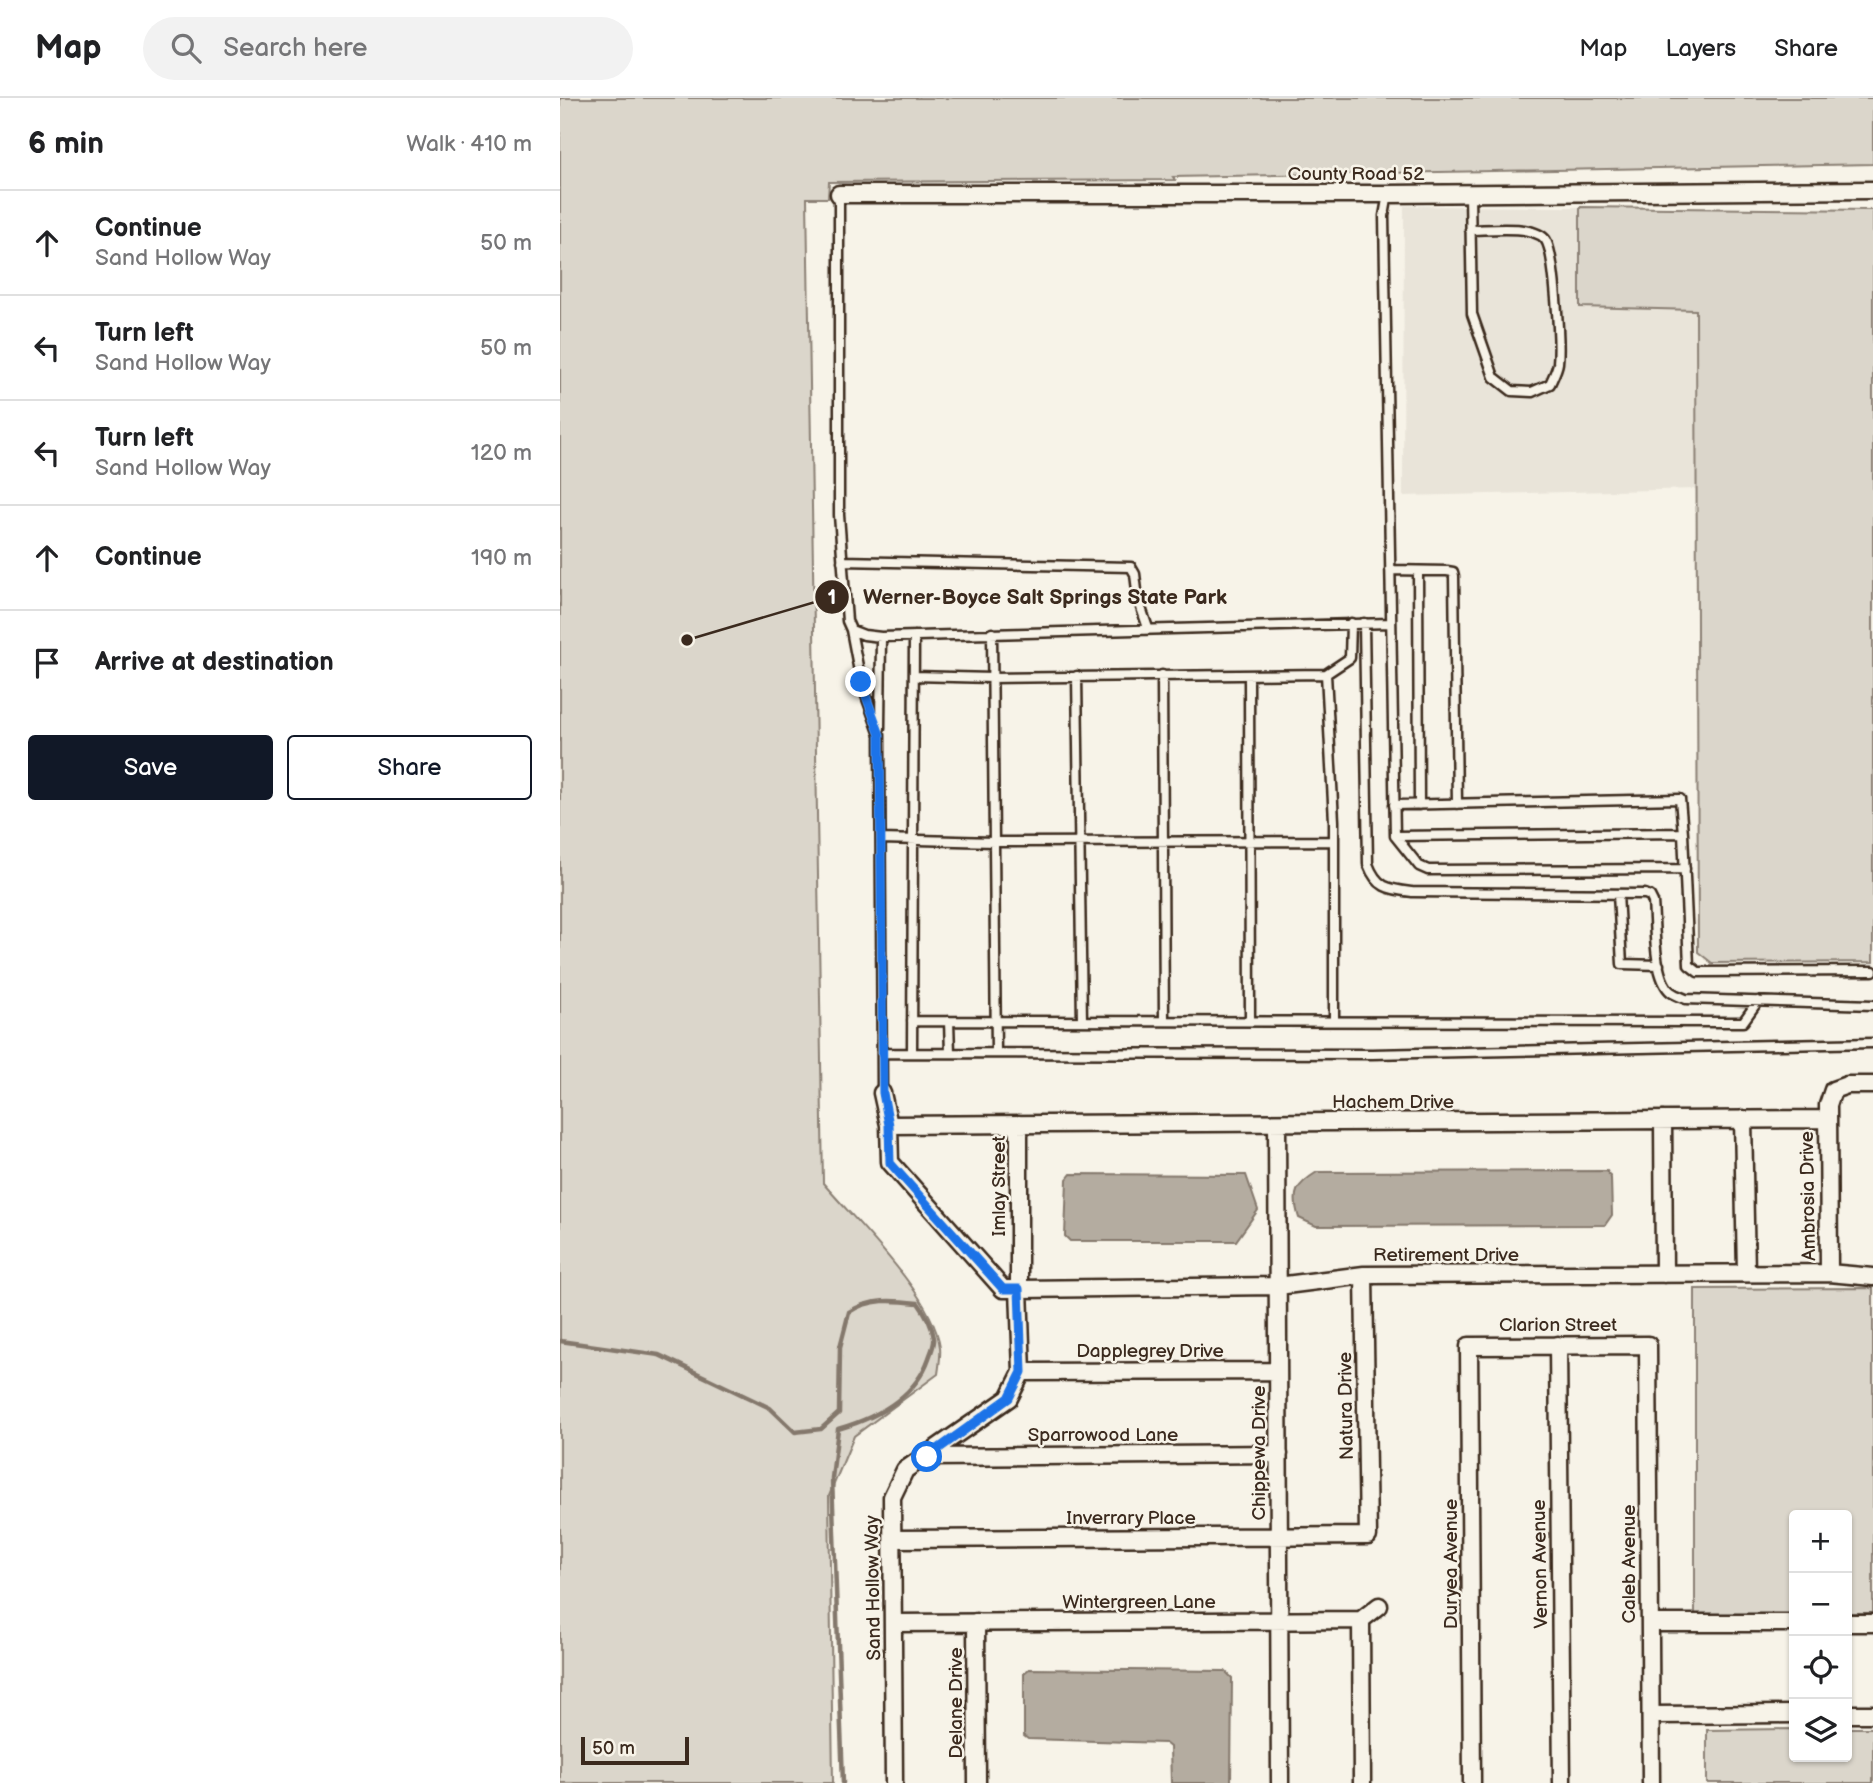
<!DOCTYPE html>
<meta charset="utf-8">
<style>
:root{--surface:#fff;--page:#f2f2f2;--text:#202124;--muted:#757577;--line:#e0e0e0;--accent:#111827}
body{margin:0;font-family:"Balsamiq Sans",sans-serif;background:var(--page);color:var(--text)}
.controls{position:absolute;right:21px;bottom:21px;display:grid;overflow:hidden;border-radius:7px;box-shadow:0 2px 5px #0004}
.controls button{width:63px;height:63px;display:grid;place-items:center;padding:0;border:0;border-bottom:2px solid var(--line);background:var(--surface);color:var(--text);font:35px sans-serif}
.scale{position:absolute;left:21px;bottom:18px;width:108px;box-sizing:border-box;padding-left:7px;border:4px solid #3b2a1e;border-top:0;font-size:19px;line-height:24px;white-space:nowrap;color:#3b2a1e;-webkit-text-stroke:5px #f7f3e8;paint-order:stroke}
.stop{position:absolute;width:21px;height:21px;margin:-16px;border:5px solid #1a73e8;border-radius:50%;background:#fff}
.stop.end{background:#1a73e8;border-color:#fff;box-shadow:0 2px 7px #0008}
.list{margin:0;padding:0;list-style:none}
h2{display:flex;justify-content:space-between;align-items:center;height:91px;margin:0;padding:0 28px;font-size:30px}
h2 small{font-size:23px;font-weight:400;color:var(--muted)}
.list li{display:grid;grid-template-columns:46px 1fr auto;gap:21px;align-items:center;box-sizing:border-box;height:105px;padding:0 28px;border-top:2px solid var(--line)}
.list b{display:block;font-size:26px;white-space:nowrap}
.list p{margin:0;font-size:23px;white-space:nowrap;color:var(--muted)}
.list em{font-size:23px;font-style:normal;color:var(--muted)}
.actions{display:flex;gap:14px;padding:21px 28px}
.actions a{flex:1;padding:16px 0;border:2px solid var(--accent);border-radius:7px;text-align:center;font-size:24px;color:var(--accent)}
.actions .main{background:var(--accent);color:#fff}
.icon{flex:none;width:38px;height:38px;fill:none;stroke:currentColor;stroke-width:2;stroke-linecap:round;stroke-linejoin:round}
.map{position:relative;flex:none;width:1313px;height:1685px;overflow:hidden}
header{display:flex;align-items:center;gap:42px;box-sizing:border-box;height:98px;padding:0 35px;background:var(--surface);border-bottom:2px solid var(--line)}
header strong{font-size:33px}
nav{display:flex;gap:38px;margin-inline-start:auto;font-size:24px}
.search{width:490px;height:63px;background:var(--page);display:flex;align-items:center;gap:18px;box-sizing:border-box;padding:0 24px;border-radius:38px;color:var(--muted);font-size:26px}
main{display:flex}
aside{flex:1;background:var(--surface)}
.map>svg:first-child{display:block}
.built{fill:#e9e4d9}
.green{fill:#dbd6cb;stroke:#8b8074;stroke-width:2}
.water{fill:#b4aca0;stroke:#84786c;stroke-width:2}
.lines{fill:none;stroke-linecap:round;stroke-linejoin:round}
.stream{stroke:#84786c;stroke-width:4.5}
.lane-casing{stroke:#3b2a1e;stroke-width:13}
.street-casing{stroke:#3b2a1e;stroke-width:21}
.lane{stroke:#f7f3e8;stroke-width:8}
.street{stroke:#f7f3e8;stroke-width:16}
.route{stroke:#1a73e8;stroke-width:9}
.labels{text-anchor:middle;stroke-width:5;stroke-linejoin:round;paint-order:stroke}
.street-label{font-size:19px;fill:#3b2a1e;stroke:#f7f3e8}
.leader{fill:none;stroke:#3b2a1e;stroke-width:2.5}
.callout-dot{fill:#3b2a1e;stroke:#f7f3e8;stroke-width:2.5}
.mark-label{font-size:21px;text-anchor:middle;font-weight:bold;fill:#fff}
.callout-label{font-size:21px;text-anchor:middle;font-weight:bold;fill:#3b2a1e;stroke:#f7f3e8;stroke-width:5;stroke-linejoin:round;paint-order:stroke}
</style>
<header>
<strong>Map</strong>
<div class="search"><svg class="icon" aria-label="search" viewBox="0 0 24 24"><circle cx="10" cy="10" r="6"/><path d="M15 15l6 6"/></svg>Search here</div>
<nav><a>Map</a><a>Layers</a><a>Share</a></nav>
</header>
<main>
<aside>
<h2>6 min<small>Walk · 410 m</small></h2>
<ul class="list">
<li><svg class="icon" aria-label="ahead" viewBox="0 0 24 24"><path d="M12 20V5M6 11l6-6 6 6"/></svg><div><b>Continue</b><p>Sand Hollow Way</p></div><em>50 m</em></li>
<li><svg class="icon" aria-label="left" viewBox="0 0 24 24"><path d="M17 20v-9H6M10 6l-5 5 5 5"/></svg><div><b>Turn left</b><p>Sand Hollow Way</p></div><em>50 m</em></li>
<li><svg class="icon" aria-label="left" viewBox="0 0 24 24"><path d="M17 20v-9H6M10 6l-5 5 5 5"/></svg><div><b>Turn left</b><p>Sand Hollow Way</p></div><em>120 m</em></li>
<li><svg class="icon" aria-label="ahead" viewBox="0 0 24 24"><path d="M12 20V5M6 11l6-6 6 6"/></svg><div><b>Continue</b></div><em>190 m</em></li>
<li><svg class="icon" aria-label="arrive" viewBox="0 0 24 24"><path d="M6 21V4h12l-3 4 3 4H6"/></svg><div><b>Arrive at destination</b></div></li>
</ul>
<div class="actions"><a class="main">Save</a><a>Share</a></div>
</aside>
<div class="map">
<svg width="1313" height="1685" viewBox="0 0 1313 1685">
<rect width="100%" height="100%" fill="#f7f3e8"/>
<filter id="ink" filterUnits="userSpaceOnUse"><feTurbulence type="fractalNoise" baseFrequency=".0143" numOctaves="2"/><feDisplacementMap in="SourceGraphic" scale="14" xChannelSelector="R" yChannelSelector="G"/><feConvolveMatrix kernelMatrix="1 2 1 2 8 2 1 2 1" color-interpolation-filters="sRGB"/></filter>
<g filter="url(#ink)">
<!-- built -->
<path class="built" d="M844,108L1020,109V208L1136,212L1138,391L843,398Z"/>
<!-- green -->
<path class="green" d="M0,0H1313V66L613,79L615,82L269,84L268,100H247L263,1085C298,1126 373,1197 380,1249C381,1258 379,1268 378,1276L294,1338L269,1398L273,1685H0Z
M1020,109L1313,112V864L1152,865L1138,854L1136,212L1020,209Z
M1313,1190V1515H1287V1417H1234V1516L1135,1517V1191Z
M1287,1630H1313V1685H1147V1632L1234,1631V1659H1287Z"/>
<!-- water -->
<path class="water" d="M1047,1073L1051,1080L1052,1117L1045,1127L756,1128L739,1120C731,1095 736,1087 757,1074Z
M511,1076L686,1077L698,1112L676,1143H510L505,1138L507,1081Z
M469,1571L665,1573L672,1580L671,1685H611L610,1649L605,1645L468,1641L464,1638V1575Z"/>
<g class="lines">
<!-- stream -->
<path class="stream" d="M0,1243L99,1257L210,1310L235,1334L261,1331L279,1315L280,1249L289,1214C311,1200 333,1202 358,1205C366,1216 372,1227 374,1240C375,1246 371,1254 369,1260C355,1300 316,1320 278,1331L272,1380L283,1685"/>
<defs>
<path id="lane" d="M279,96V417L287,523L291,532L304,537L321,539L830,525
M828,96L824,118L835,738L1123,735L1129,867L1138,874L1313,873
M910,132C928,132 971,126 985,141C995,153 1000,247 998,265C997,272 993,279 990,286L972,294L952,293L934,279L912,216L910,96
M282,463L571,469L575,476L578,501L588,530
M830,472L887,473L893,474L894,478L897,706
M858,473L859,707
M804,525L808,766C817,790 828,791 852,794L1085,796L1090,798L1093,804C1095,825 1093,880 1111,894C1115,897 1121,899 1126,901L1313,907
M291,532L301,584L320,637L322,995
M432,535L436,955
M766,576L774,723V923
M602,577L604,923
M689,577L690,923
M354,578L432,580L766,576L790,560L791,525
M517,578L522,923
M320,630L321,539
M834,707L1120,701L1123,735
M835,738L859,768L868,772L1125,771
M321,741L434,744L774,743
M1058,796L1062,866L1099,867
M352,923L1183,924L1198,903
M389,923L390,955
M322,955L812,956L1313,945
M352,955L354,538"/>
<path id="street" d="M279,96H828L1313,92
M322,995L329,1027L330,1064L443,1191H459L462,1274L449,1300L345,1372L332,1399L334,1685
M1183,1021L1186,1175
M1103,1022L1104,1176
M717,1025L720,1685
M459,1026V1191L718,1188L804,1177L1269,1175L1313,1179
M329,1027L1267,1021
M1269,1175L1268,1007L1273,992L1287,987H1313
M998,1247L1002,1685
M462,1274L718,1273
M367,1359L719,1356
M334,1441L808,1438L804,1177
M801,1522L802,1685
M416,1524L417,1685
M334,1525L801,1522L819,1508
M1090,1525H1234
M1287,1525H1313
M1287,1616H1313
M1091,1617L1234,1616
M912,1685L909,1248L1088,1247L1091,1685"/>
</defs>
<!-- lane casing -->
<use href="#lane" class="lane-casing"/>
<!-- street casing -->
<use href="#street" class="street-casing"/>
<!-- lane -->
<use href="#lane" class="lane"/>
<!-- street -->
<use href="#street" class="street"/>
</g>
</g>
<g class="lines" filter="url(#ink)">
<!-- route -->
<path class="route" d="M301,584L320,637L323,995L329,1027L330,1065L443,1191H459L462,1274L449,1300L367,1359"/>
</g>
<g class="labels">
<!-- street labels -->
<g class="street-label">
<text x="796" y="82">County Road 52</text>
<text x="833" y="1010">Hachem Drive</text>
<text transform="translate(438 1088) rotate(-90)" y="7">Imlay Street</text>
<text transform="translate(1247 1098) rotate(-91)" y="7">Ambrosia Drive</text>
<text x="886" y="1163">Retirement Drive</text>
<text x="998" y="1233">Clarion Street</text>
<text x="590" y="1259">Dapplegrey Drive</text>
<text transform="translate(785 1308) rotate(-91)" y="7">Natura Drive</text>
<text x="543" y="1343">Sparrowood Lane</text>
<text transform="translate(698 1355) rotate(-90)" y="7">Chippewa Drive</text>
<text x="571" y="1426">Inverrary Place</text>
<text transform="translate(890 1466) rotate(-90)" y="7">Duryea Avenue</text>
<text transform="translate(979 1466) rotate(-91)" y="7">Vernon Avenue</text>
<text transform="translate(1068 1466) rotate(-90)" y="7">Caleb Avenue</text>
<text transform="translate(312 1490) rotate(-91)" y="7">Sand Hollow Way</text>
<text x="579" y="1510">Wintergreen Lane</text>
<text transform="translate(395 1605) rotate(-90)" y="7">Delane Drive</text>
</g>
</g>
<!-- callouts -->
<path class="leader" d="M127 542L272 499"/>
<g class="callout-dot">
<circle cx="127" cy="542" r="7"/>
<circle cx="272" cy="499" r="18"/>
</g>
<g class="mark-label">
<text x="272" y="506">1</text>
</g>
<g class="callout-label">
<text x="485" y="506">Werner-Boyce Salt Springs State Park</text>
</g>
</svg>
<div class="controls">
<button>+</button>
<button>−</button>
<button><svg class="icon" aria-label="locate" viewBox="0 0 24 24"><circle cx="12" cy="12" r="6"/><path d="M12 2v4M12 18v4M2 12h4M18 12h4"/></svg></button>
<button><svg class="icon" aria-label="layers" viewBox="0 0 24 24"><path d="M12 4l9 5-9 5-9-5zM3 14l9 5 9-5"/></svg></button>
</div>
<div class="scale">50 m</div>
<div class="stop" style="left:367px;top:1359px"></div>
<div class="stop end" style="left:301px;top:584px"></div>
</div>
</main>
